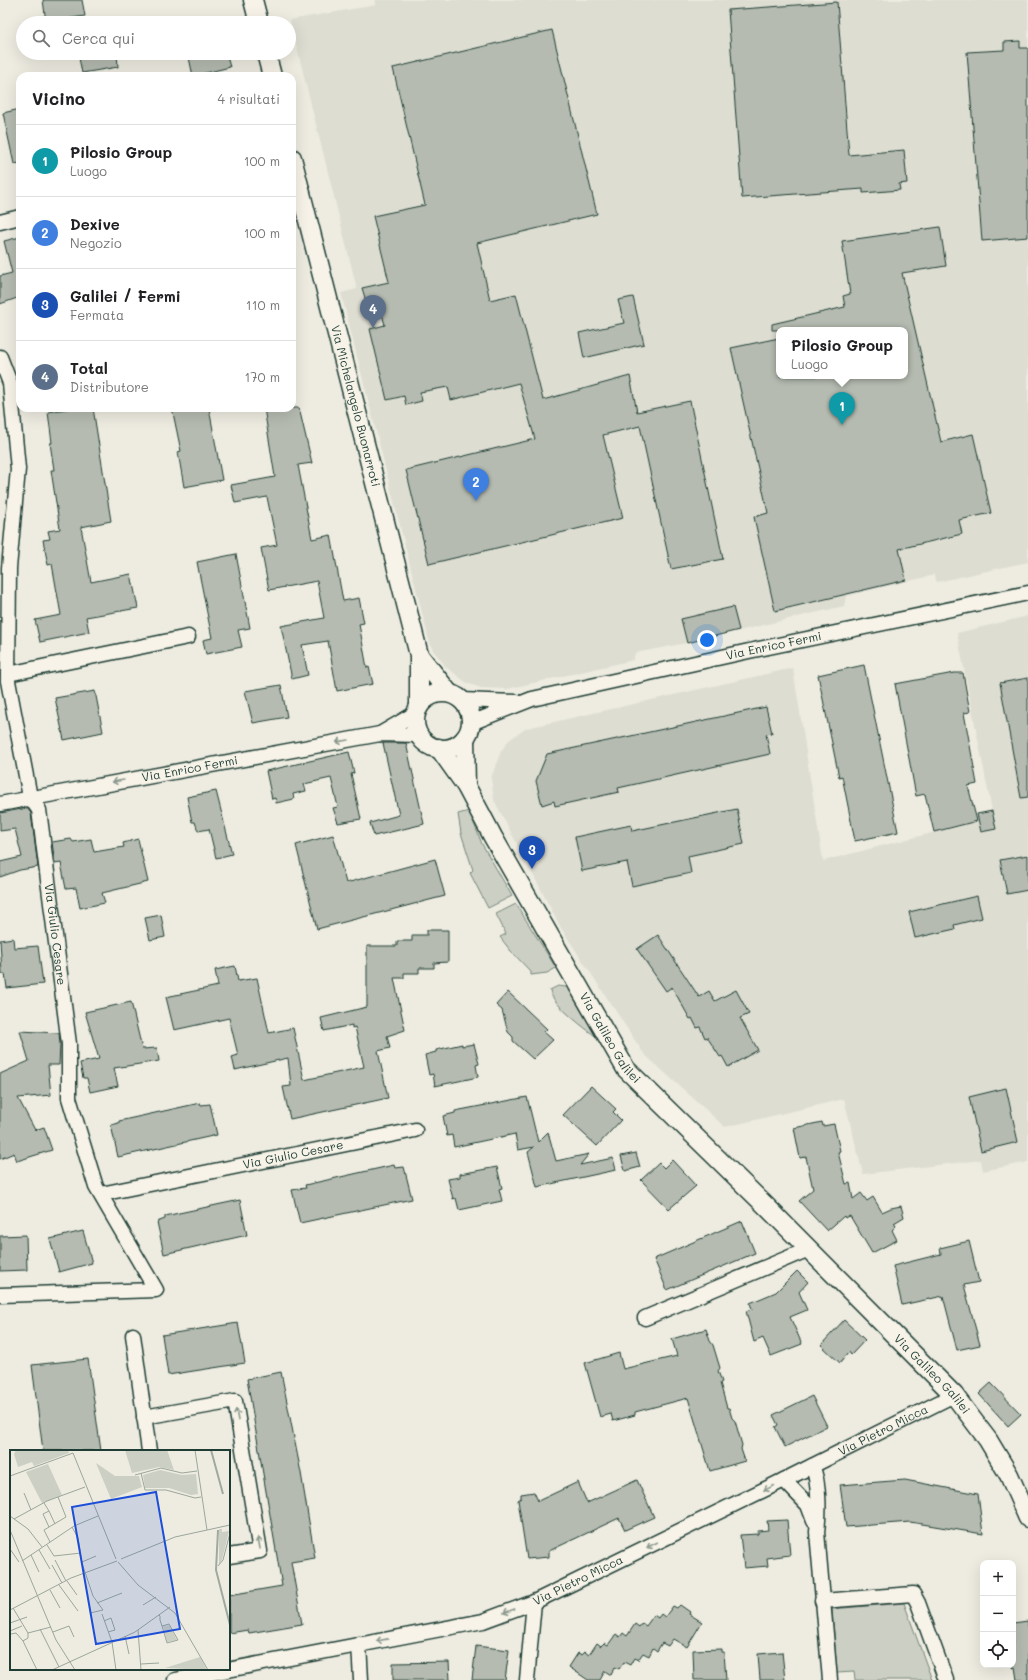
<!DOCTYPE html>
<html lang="it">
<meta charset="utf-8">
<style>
:root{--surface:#fff;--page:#f2f2f2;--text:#202124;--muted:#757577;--line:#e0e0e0;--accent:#1f3d34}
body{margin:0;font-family:Mali,sans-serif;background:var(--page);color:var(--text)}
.controls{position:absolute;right:12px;bottom:12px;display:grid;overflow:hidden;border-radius:8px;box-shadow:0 4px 16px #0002}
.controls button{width:36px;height:36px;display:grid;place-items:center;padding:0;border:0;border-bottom:1px solid var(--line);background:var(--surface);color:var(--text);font:20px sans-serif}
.you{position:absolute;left:707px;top:640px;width:14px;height:14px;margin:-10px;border:3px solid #fff;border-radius:50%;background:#1a73e8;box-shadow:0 0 0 6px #1a73e833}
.badge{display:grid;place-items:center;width:26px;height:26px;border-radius:50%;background:var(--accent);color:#fff;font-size:13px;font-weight:700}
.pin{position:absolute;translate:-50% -33px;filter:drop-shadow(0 1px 2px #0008)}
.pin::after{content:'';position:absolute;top:21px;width:14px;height:12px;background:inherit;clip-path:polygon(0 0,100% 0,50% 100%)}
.popup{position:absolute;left:776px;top:327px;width:132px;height:52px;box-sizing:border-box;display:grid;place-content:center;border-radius:8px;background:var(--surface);filter:drop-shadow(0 1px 3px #0005);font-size:13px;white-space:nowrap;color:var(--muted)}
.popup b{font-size:15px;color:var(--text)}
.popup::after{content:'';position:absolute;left:50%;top:100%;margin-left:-8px;border:8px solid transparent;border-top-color:var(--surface)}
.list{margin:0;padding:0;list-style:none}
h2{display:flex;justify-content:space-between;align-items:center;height:52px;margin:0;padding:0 16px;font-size:17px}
h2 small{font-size:13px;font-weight:400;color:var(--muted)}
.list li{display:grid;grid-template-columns:26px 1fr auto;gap:12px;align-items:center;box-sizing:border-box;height:72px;padding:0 16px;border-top:1px solid var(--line)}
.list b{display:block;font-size:15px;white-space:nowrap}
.list p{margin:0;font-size:13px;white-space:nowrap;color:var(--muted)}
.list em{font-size:13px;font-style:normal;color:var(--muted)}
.icon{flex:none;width:22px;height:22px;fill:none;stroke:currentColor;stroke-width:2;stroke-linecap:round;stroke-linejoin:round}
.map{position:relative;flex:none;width:1028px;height:1680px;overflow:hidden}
.search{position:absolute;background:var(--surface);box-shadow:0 4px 16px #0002;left:16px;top:16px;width:280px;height:44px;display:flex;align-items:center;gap:10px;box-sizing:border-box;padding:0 14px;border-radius:22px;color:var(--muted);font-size:15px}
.panel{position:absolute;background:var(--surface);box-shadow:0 4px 16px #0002;left:16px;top:72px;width:280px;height:340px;border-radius:12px}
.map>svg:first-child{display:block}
.built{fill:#ddddd2;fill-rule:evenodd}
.green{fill:#cccfc4;stroke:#76867c}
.building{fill:#b5bbb0;stroke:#1f3d34}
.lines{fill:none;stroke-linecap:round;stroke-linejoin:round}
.minor-casing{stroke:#1f3d34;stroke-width:17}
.tertiary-casing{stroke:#1f3d34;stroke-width:21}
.minor{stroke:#f7f3e8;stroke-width:14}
.tertiary{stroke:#f7f3e8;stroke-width:18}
.oneway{stroke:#8b988e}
.labels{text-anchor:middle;stroke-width:3;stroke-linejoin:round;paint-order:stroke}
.street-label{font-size:12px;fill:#1f3d34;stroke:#f7f3e8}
.inset-river{fill:none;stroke:#9fa99f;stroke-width:2}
.inset-road{fill:none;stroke:#9ba69c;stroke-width:1}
.view{fill:#1d4ed8;fill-opacity:0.15;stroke:#1d4ed8;stroke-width:2}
.inset-edge{fill:none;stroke:#1f3d34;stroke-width:2}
</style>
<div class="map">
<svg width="1028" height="1680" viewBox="0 0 1028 1680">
<rect width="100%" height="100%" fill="#eeece1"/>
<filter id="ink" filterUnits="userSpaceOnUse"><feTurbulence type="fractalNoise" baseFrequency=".025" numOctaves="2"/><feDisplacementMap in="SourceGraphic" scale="8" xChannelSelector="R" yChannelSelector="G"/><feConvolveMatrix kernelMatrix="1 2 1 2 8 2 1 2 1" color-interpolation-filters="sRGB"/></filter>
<g filter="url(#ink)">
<!-- built -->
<path class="built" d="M375,0H1028V562L937,582L934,575L846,596L844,606L687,643L635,653L633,660L507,689L481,688L467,683L446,667L433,650L429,640L341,293L357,289L290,20L376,5ZM779,330H905V376H779Z
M1028,616V1162L983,1171L981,1160L863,1174L844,1099L725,1127L644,1054L561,928L494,800L491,778L501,751L509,740L527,728L793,668L823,861L978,821L977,814L992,811L957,633Z"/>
<!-- green -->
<path class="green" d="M469,811L482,844L512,896L488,908L470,873L473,870L461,833L458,814Z
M516,904L556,968L547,973L531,975V972L510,950L500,937L506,934L496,914Z
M558,986L566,987L571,990L606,1044C594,1035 550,1004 550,990Z
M904,1603L932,1680H855L854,1672L837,1673L832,1609Z"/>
<!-- building -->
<path class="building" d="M43,0H82L85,16L46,22Z
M837,2L849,155L904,150L907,183L899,184L900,190L863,193V189L742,198L728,10Z
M552,30L597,214L477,243L490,300L516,294L543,400L630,376L637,412L690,401L723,559L671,569L640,426L603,435L623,518L429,564L406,470L535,439L519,383L451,400L448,387L420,392L422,401L406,405L404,396L387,400L370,329L385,325L378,299L366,301L362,288L389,282L373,216L425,205L393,68Z
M1020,41V48H1028V237L982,241L967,52L1004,50V42Z
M78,53H117L118,67L82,73Z
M188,53H226L230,67L193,76Z
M20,109V163L14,164L3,113Z
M940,227L946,266L902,273L941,442L973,434L991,513L959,520L962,534L899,549L906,580L775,611L754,517L768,513L731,348L779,338V376H905V330H772V324L845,307L843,296L850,294L842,241Z
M20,237V297L0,304V276L12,273L4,241Z
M633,297L644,344L584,358L579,333L624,323L618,300Z
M72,408H93L111,521L81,527L91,582L131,574L138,608L86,617L89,632L40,642L35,620L61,615L52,564L48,565L43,540L50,539L48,531L60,529L51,470H54L50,443H52L48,412Z
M172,408H209L222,480L184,487L178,452L181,451Z
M264,408H299L312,463L298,465L312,539L331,535L343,601L359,598L364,623L359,624L367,668L369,667L373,684L337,691L328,641L302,645L308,675L292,679L281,626L324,618L317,581L269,590L261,548L277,545L267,497L235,503L231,485L275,477Z
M236,554L250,628L238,630L242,647L206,654L203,640L212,638L197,562Z
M733,607L739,630L687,643L681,619Z
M864,665L898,832L855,841L842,776L839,777L818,675Z
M954,673H963L970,712L964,713L977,784L968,786L977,821L934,832L925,794L916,796L895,684Z
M1028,678V797L1021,798L1000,683Z
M281,685L287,717L253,723L245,691Z
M95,691L103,732L64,740L55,698Z
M766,707L772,733L766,734L770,754L618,788L619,792L555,806L554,801L542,805L536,781L547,754Z
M383,743H406L424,824L374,836L370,823L399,815Z
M349,752L354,773L351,774L361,819L338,823L333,808L338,807L331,778L304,784L306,791L293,794L294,799L276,803L275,798L272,799L266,771Z
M216,791L232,854L216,858L209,829L198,831L195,822H192L187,797Z
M27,808L31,813L38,867L20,870L0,877V862L22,857L15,829L0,831V813Z
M737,809L744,844L688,856L691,873L632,886L627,862L582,871L575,837L631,825L632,831Z
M992,811L996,829L981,832L977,814Z
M333,835L346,883L435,859L445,896L317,929L296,845Z
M71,839L73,842L91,839L94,852L124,847L123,843L138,839L148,882L102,893L105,903L80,908L76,888L66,889L61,863L55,864L52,842Z
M1028,855V890L1007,894L1000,860Z
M977,896L982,918L954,925L955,929L915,938L909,912Z
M161,915L165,937L150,940L145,918Z
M427,930H448V962L434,963V968H419V973H404V978H394L405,1030L387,1036L390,1048L378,1051L388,1098L290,1119L283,1087L291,1086L288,1058L235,1070L232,1057L238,1055L229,1018L174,1030L166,997L218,986L215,970L235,966L238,981L257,978L269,1033L293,1028L304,1080L364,1067L355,1027L352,1028V1025L324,1031L321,1018L367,1007V946H397V941H412V935H427Z
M658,935L699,997L709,991L715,1001L736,990L749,1014L740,1018L758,1050L728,1067L722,1056L720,1057L707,1037L705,1038L700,1027L697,1028L692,1018L690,1019L672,987L666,991L637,949Z
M13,938L14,948L38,946L43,984L7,988L5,974H2L0,940Z
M508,992L547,1029L544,1032L553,1040L533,1059L513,1041V1037L508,1032L502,1010L496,1005Z
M131,1002L142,1049L157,1048L159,1061L114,1068L118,1086L90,1092L87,1078H83L80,1063L99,1059L85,1012Z
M20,1031L59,1033L60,1044L59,1065H48L51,1095L18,1098L35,1130L44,1127L52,1150L17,1161L14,1153L0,1159V1074L29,1061Z
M462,1044V1046L474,1044L479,1064L476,1065L478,1077L435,1086L433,1074L429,1075L425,1055L436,1052V1050Z
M591,1086L616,1109L613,1112L621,1120L597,1146L563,1115Z
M1006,1088L1018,1142L981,1151L969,1097Z
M527,1097L538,1142L548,1132L556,1161L589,1154L580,1165L613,1158L616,1170L537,1187L528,1152L534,1147L518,1150L515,1134L454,1147L452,1135L447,1136L443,1116L455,1113V1111Z
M200,1103L201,1105L210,1104L217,1135L118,1157L111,1125L119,1123V1121Z
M822,1122L823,1126L834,1124L840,1151L838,1152L846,1184L850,1183L853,1199L861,1193L867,1201L873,1197L882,1212L891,1208L901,1206L904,1217L894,1223L896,1226L892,1230L897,1240L872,1253L850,1216L845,1218L844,1216L827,1231L799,1201L813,1189L806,1157L800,1158L794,1128Z
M636,1153L640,1167L625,1171L621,1156Z
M672,1160L696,1186L669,1209L641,1180L659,1163L664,1168Z
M394,1165L395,1168L404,1167L412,1199L300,1223L292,1190L306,1188L305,1185Z
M497,1167L502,1188L499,1189L502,1201L459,1210L456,1198L453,1199L448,1179L460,1177V1174Z
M240,1200L247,1235L164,1254L157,1222L165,1219V1216Z
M742,1221L755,1253L667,1290L654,1259Z
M83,1231L92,1263L59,1272L50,1239Z
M26,1235L27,1270L0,1271V1236Z
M969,1241L979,1282L964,1285L980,1345L957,1350L943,1296L902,1305L893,1266L941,1254L940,1248Z
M797,1271L808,1282L799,1292L807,1310L790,1317L802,1344L771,1356L763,1338L754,1342L746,1311L752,1309L750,1303L776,1292Z
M844,1320L865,1340L851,1355L849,1352L840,1363L821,1345Z
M238,1323L245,1363L168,1375L162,1335Z
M706,1329L710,1341L713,1345L720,1368L718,1371L722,1382L720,1383L727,1408H729L732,1418L735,1421L742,1445L741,1449L745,1461L710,1471L688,1398L635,1412V1415L613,1421L611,1414L600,1417L585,1363L619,1353L623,1369L677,1356L672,1339Z
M88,1359L101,1451H43L32,1365Z
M281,1372L301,1473L315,1558L291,1562L302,1624L249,1633L248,1630L229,1633V1595L282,1586L247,1379Z
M991,1383L1021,1414L1008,1426L979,1394Z
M812,1396L827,1426L785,1447L775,1427L778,1425L773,1415Z
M637,1480L654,1517L625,1530L619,1518L549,1551V1557L527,1559L518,1500L521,1498V1494L534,1492L538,1501L578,1482L587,1503Z
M905,1480L978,1494L983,1534L910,1522L846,1527L840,1485Z
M787,1520L790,1555L767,1558L768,1566L744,1568L740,1535L758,1534V1531L768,1530L767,1521Z
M680,1605L690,1612L689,1614L702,1622L687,1647L673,1639L668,1646L662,1643L657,1651L653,1648L649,1656L643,1653L638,1660L634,1658L630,1665L624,1662L619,1669L615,1667L611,1675L605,1671L600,1680H588L569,1667L578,1653L582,1655L585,1652L589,1655L597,1643L601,1646L604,1643L608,1645L616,1634L620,1637L623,1633L627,1636L635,1624L639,1627L642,1623L646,1626L654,1615L658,1618L661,1614L665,1617L673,1606L677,1608Z
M1028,1621V1680H1017L1015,1667L1013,1668V1623Z
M476,1646L509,1650L505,1680H472Z
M721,1649V1652H724L726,1680H694L693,1650Z
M782,1652L785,1680H760L758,1654Z
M449,1662L450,1680H393V1663Z"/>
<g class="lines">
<defs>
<g id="minor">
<path d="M0,222L20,217"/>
<path id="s1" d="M0,357L10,383L18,469L9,568L8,681L30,797L39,810L69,1044V1098L96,1187L156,1290L0,1295"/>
<path d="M8,674L188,637"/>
<path d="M461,700L517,702"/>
<path id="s2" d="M471,723L532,699L749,651L1028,593"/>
<path d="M380,734L416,713"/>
<path id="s3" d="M0,804L380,734L418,735"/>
<path id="s4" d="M101,1194L415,1130"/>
<path d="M645,1318L809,1249"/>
<path d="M133,1335L149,1451"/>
<path d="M144,1417L235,1401L260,1551L229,1556"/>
<path d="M812,1466C820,1482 819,1515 817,1532L830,1680"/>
<path d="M784,1480L808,1505L814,1521"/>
<path d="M822,1601L913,1594L918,1603L946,1680"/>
<path d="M359,1644L361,1680"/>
<path id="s5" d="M175,1680L483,1621L534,1602L784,1480L954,1395"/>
<path d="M527,1680L534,1602"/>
</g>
<g id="tertiary">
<path d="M253,0L259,23"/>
<path d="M266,53L272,76"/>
<path id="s6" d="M292,158L419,655V706"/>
<path d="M419,655L449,693"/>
<circle cx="443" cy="721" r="28"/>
<path d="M465,738L466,786"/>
<path id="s7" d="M439,748L466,786L493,837L626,1069L766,1206L954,1395L988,1440L1009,1475L1028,1518"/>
</g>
</defs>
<!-- minor casing -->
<use href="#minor" class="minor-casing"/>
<!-- tertiary casing -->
<use href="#tertiary" class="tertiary-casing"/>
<!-- minor -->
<use href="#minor" class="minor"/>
<!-- tertiary -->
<use href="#tertiary" class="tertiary"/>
</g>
<!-- one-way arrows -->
<defs><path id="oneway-shaft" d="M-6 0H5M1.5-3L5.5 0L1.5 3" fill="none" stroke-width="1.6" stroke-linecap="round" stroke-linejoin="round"/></defs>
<g class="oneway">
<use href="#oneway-shaft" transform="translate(342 741) rotate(170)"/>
<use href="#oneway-shaft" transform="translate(118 781) rotate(170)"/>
<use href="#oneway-shaft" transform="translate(237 1415) rotate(-100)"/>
<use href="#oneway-shaft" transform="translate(769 1488) rotate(155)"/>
<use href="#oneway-shaft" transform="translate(259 1543) rotate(-100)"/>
<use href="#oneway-shaft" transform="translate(652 1545) rotate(153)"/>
<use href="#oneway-shaft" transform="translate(509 1611) rotate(160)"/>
<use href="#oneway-shaft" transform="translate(382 1640) rotate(169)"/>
</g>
</g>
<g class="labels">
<!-- street labels -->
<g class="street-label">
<text dy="4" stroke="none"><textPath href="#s6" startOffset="256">Via Michelangelo Buonarroti</textPath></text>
<text dy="4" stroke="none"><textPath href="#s2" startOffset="313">Via Enrico Fermi</textPath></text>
<text dy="4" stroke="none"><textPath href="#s3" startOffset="193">Via Enrico Fermi</textPath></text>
<text dy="4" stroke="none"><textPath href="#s1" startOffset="586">Via Giulio Cesare</textPath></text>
<text dy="4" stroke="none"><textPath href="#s7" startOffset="337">Via Galileo Galilei</textPath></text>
<text dy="4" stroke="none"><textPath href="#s4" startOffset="196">Via Giulio Cesare</textPath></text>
<text dy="4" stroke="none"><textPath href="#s7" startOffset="804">Via Galileo Galilei</textPath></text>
<text dy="4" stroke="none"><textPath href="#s5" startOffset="757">Via Pietro Micca</textPath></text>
<text dy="4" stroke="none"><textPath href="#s5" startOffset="417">Via Pietro Micca</textPath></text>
</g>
</g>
<!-- overview -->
<g transform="translate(10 1450)">
<rect width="220" height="220" fill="#eeece1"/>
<path d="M6,0H58L59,3L24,16L22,12L8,17L4,4ZM115,0H157L164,20L149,17L122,23ZM86,13L105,26H129L132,37L101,49ZM38,14L52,45L32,53L16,22ZM150,20L172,25L186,24L188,44L181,45L159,38H135L133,25ZM209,79H212V82L219,81L212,110L209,115ZM159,175L167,190L157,192L153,176ZM190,207L197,220L155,218Z" fill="#cccfc4"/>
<path class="inset-river" d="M201,0L213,44M208,80L206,120L220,175"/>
<path class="inset-road" d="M185,0L197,80M131,23L135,40H156L185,48L191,47M125,25L151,18L172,23L187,21M0,26L63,3L106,109M14,43L21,60M34,53L39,61L33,64L39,77M39,61L45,74M0,66L18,79L32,97M4,69L37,51L75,37M62,77L68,88L72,113L83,146L93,160L80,163M0,80L46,190L65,220M40,92L34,80L56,67L48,47M37,95L44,106L71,103M0,99L9,112M29,100L40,119M21,105L29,122M111,109L165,87L220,75M45,110L56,131M12,111L64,76L88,66M72,112L86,106M108,112L128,135L165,163L198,220M42,115L52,133M208,116L213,110L220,83M57,131L67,145M49,135L68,161M40,140L50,158M87,153L112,143M133,155L146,147M3,158L18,183V188L13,191M0,160L61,128L107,111M92,164L102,192L106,220M149,165L150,166V170L152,176L157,193L168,190L159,174L152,176M94,171L101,168L105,180L98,182M0,173L17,167M30,179L49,217M128,180L131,220M0,181L12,176M43,182L59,176L64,187M18,183L41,177M1,184L6,183L13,191L27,220M115,186L119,204M131,214L149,213M42,220L125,182L160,157"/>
<path class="view" d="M146,42L170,179L86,194L62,57Z"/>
<rect width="220" height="220" class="inset-edge"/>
</g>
</svg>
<div class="controls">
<button>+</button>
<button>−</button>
<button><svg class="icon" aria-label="locate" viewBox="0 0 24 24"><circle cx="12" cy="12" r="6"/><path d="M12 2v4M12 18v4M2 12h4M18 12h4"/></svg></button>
</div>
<div class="you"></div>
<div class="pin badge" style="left:842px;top:425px;background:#0f9aa8">1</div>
<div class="popup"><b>Pilosio Group</b>Luogo</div>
<div class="pin badge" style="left:476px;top:501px;background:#3f7fe0">2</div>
<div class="pin badge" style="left:532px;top:869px;background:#1a4fb4">3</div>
<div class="pin badge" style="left:373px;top:328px;background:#5c6f8a">4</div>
<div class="search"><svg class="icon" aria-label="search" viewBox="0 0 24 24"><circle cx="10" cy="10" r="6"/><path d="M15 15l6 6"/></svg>Cerca qui</div>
<section class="panel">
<h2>Vicino<small>4 risultati</small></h2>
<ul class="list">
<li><span class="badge" style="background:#0f9aa8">1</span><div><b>Pilosio Group</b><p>Luogo</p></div><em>100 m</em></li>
<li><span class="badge" style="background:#3f7fe0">2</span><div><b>Dexive</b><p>Negozio</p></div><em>100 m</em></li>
<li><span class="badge" style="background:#1a4fb4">3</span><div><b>Galilei / Fermi</b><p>Fermata</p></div><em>110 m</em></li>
<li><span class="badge" style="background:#5c6f8a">4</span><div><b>Total</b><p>Distributore</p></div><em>170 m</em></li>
</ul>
</section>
</div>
